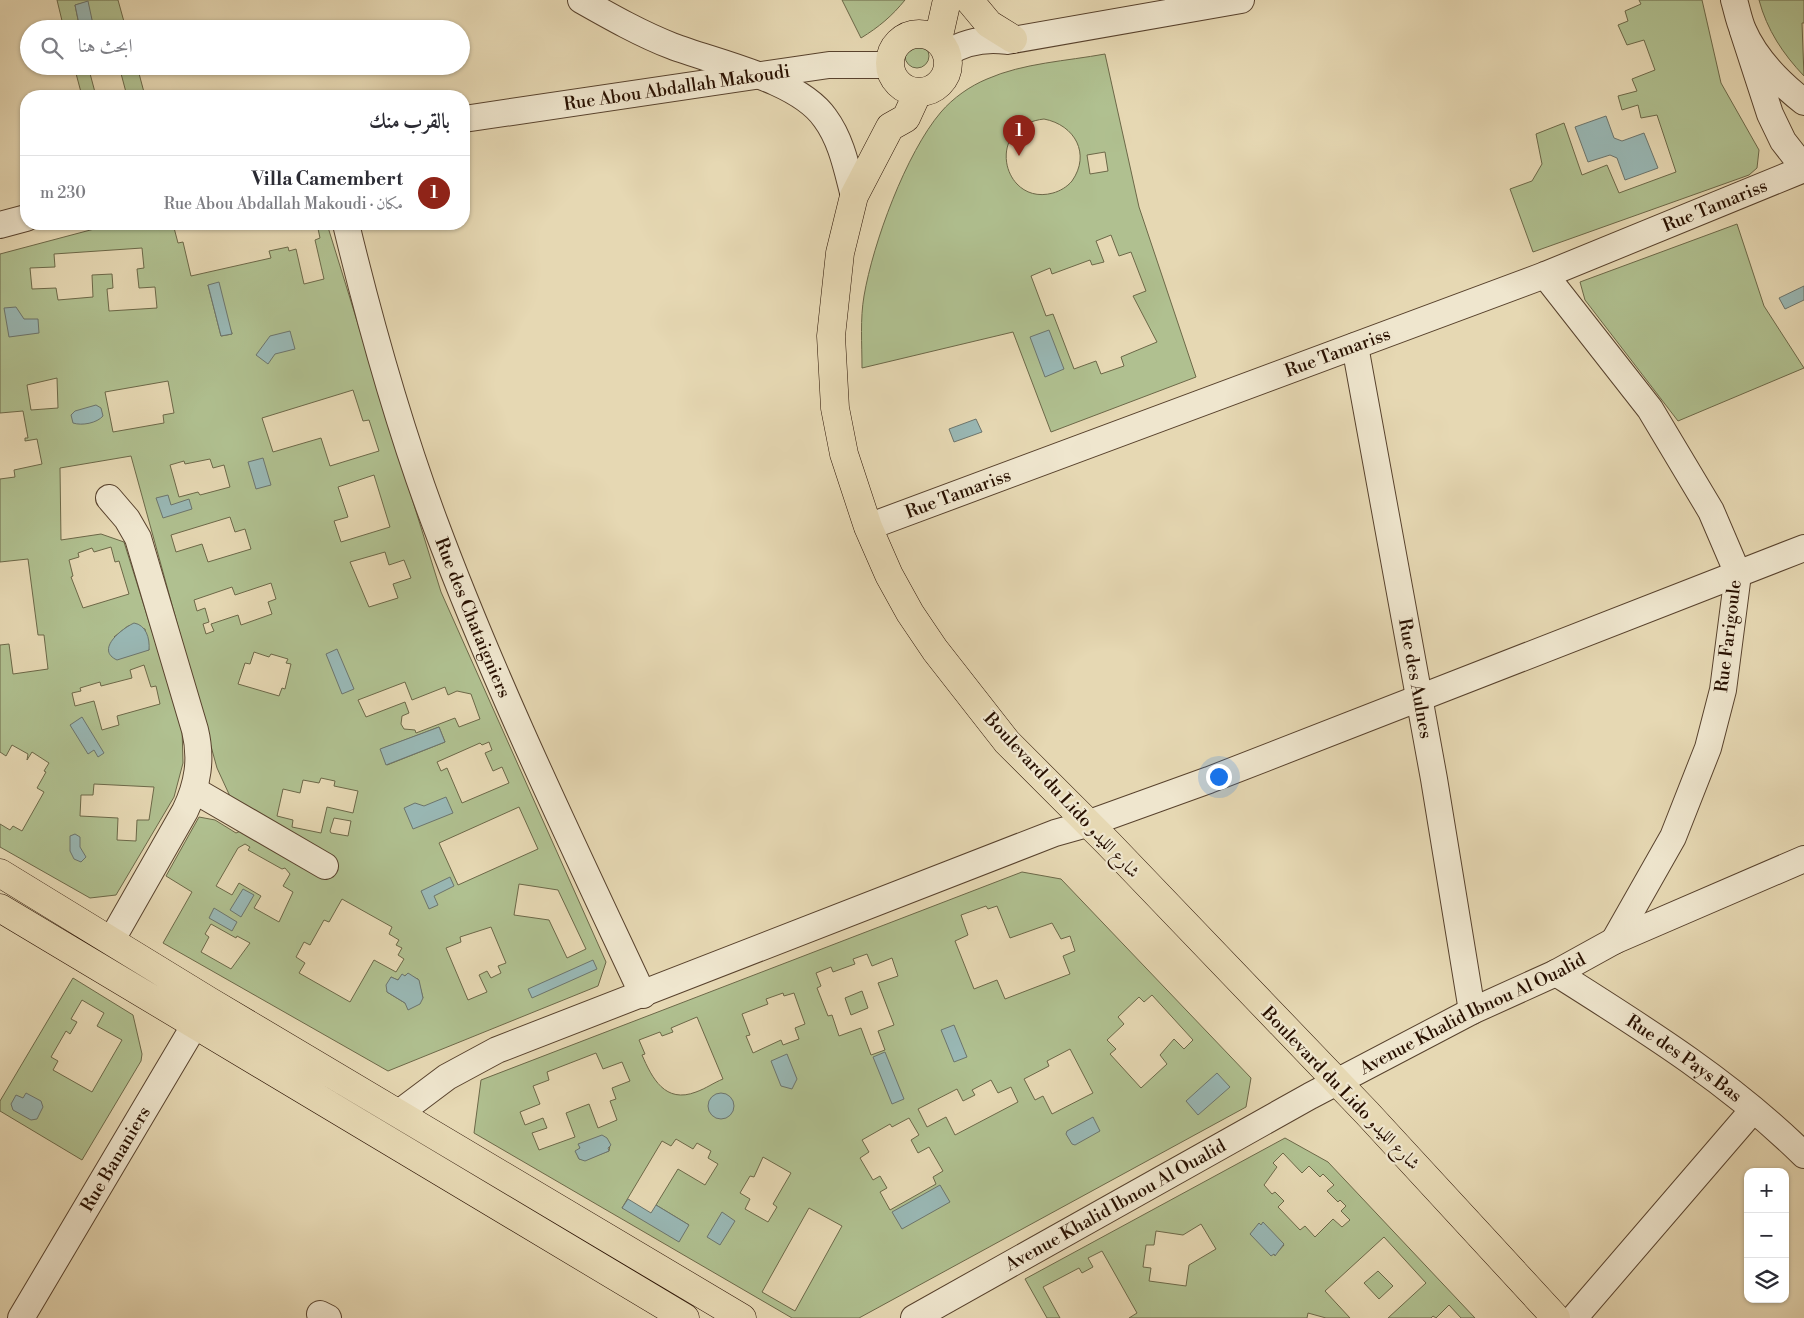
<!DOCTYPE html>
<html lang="ar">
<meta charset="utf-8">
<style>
:root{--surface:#fff;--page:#f7f7f7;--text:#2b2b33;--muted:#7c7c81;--line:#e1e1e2;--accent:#8f2418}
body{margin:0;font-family:"Libre Bodoni",Amiri,serif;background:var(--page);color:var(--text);direction:rtl}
.controls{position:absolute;right:15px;bottom:15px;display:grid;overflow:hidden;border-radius:10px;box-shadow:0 1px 4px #0004}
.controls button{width:45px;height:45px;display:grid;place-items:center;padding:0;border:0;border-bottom:1px solid var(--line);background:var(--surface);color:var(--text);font:25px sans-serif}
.you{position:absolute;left:1218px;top:776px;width:18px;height:18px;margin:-12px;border:4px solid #fff;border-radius:50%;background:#1a73e8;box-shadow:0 0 0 8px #1a73e833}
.badge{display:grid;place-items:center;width:32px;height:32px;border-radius:50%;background:var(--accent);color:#fff;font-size:16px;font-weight:700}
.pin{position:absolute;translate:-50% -41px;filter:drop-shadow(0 1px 2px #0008)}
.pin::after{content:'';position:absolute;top:26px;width:18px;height:15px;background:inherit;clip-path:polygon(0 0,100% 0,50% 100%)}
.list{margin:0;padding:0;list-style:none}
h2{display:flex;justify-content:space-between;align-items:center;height:65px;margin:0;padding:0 20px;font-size:21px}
h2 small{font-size:16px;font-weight:400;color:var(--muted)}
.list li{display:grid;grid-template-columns:32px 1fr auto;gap:15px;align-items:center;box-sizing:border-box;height:75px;padding:0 20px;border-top:1px solid var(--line)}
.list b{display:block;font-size:19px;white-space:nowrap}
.list p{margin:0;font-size:16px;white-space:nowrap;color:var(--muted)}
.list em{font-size:16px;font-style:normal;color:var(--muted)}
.icon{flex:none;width:28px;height:28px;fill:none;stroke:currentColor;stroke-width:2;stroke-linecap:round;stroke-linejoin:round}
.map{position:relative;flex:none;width:1804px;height:1318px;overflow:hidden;direction:ltr}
.search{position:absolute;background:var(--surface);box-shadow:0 1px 4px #0004;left:20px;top:20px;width:450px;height:55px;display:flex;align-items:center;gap:12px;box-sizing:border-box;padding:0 18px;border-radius:28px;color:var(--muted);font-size:19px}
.panel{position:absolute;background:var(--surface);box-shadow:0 1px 4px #0004;left:20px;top:90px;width:450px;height:140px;border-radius:20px;direction:rtl}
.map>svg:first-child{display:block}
.green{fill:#b0c090;stroke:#6c6848;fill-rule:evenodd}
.water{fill:#99b8b5;stroke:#6c756d}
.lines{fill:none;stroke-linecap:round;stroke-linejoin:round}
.minor-casing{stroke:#58422d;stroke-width:28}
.major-casing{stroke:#281000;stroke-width:29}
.minor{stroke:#efe6ce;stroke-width:26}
.major{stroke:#e6d8b3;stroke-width:28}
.labels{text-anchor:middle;stroke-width:4.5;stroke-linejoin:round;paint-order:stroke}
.street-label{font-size:18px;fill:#281000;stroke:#efe6ce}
</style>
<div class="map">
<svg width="1804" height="1318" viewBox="0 0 1804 1318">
<rect width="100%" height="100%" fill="#e6d8b3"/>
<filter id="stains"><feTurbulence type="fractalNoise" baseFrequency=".004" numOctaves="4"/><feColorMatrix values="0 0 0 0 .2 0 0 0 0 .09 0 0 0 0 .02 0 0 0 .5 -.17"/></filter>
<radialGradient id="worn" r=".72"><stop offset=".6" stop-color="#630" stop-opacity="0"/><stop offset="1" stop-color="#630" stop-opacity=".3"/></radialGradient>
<!-- green -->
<path class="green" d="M57,0H118L126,29H94L87,2L75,5L80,29H64Z
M842,0H905C892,16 879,27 861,38Z
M1639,0H1702L1721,83L1759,150L1757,168L1749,175L1533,252L1510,189L1532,181L1542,164L1536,134L1564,123L1582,175L1607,165L1619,193L1676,172L1657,115L1641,118L1638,105L1622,110L1618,96L1637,91L1632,79L1655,70L1644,40L1627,45L1618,25L1628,21L1625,11L1641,4Z
M1759,0H1804V23H1802L1804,76C1783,54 1767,30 1759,0Z
M905 56a12 12 0 1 1 24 0a12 12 0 1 1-24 0Z
M1105,54L1139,207L1196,377L1051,432L1013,332L862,368C862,344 860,319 864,296C873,243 906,153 941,112C953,98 970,86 987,79C1023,63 1067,61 1105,54ZM1044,119C1075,125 1091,154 1072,181C1067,187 1060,191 1053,193C1003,207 983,126 1044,119ZM1105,152L1108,171L1090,174L1087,155ZM1111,235L1119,256L1131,252L1146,291L1133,296L1157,342L1121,357L1124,366L1101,374L1096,361L1074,369L1053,314L1046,316L1031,276L1050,268L1052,274L1090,260L1092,265L1104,262L1096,241Z
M74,66H88L96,96H82Z
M119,66H137L145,96H127Z
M113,224H173L178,243L183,242L191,276L271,258L269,251L288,247L289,251L296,249L304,284L324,279L315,240L320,238L317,224H327L441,592L606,962L598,986L388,1071L163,943L192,892L166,876L199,817L215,820L236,833L245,829L217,768L131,456L60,468L61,540L101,534L124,542L182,727L183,763L174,797L116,895L90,898L0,847V824L10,830L13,826L22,831L44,792L37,788L46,772L44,771L49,763L32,752L27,760L28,754L12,745L6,756L0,752V645L9,644L13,674L48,669L44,635H38L28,559L0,562V479L15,477L14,470L42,464L37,439L25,441V438H28L23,411L0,413V254ZM142,248L144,268L137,269L139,288L155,287L157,308L109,311L107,289L113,288L112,274L92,275L93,297L58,300L56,288L32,289L30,268L55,267L54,254ZM208,285L232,333V334L221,336ZM57,378L58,408L31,410L27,385ZM168,381L174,413L163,415L164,423L113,432L105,392ZM353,390L363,421L369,420L379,451L330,466L321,438L273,452L262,418ZM210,459L213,468L224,465L230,487L200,495L198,492L179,497L170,465L184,461L185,464ZM374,475L390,527L341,542L334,521L348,517L338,487ZM230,517L235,532L245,529L251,549L208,562L202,544L176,552L171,535ZM111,547L115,562L119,561L129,594L83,608L71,577L73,576L69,560L79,557L78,553L92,548L94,552ZM385,552L389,565L404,560L411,578L393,584L398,598L369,607L350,562ZM271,583L276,599L268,602L272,614L241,625L238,615L211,624L214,631L206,634L203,624L209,622L205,608L197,611L194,600L232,587L235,595ZM128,626L145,629L149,650L114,637ZM254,652L269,657L271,654L288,659L286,663L291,664L285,689L282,688L279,696L238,684L245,663L250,664ZM144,665L151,687L156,686L160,704L117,716L119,725L102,730L94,701L75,706L72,693L81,691L80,688L100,682L101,686L132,678L130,670ZM405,682L412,700L445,687L448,695L457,691L471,694L480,719L459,727L455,718L416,733L415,730L404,729L401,724L402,716L409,713L405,702L366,717L358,700ZM439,727L445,742L387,765L381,749ZM489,742L492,750L485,753L493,771L502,767L509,783L462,803L447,768L441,771L437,762L480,743L482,745ZM321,778L335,781L334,786L358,791L353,813L327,807L321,833L292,827L293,820L277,816L283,789L300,793L303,780L319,783ZM94,784L154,787L149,820H137L136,841L117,840L118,818L80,816L81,795H93ZM519,807L538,849L458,885L439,843ZM334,818L351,821L348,836L331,833L330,831ZM245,844L250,847L248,850L282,869L285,868L290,874L283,886L293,892L279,922L254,908L261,896L239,883L232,895L216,886L238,848ZM519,884L558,890L586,949L567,958L549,920L514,915ZM342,899L392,927L389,934L399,940L396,945L402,948L398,955L404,959L396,972L374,960L350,1002L299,973L305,963L296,957L304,942L310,945L324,920L329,922ZM211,924L236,938L237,936L250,943L231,969L201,952L209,937L205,934ZM491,927L506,963L498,966L501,973L491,978L487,971L479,975L487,992L468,1000L446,948L461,942L460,937ZM406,975L418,979L423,998L405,1003L387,992L391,977L397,980Z
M1737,224L1764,306L1804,368L1678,421L1585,300L1580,282Z
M1022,872L1061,879L1251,1078L1246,1107L859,1318H792L474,1133L481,1080ZM986,906L988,909L997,906L1010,938L1052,923L1061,939L1070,936L1075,951L1063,956L1070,974L1005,999L997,980L974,989L955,941L968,935L961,915ZM867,954L872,966L892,958L898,976L878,983L894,1025L878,1031L885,1050L871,1055L861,1028L839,1036L832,1015L828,1016L817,988L821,986L816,973L831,967L833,972L855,964L853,959ZM783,993L784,996L794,993L805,1024L795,1028L799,1039L783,1045L781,1040L753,1053L746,1036L750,1035L742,1014L768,1004L766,999ZM1152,995L1193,1040L1184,1049L1174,1039L1160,1055L1167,1064L1141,1088L1110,1054L1116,1049L1107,1040L1124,1024L1118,1017L1139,997L1144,1002ZM697,1017L723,1079C713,1083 707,1088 696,1092C665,1104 652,1078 642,1055L645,1054L639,1040L660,1032L662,1036L673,1032L671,1028ZM1070,1049L1093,1093L1052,1114L1043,1096L1035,1100L1024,1079L1049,1066L1047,1061ZM596,1053L603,1069L622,1062L630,1081L612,1088L616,1099L610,1101L617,1120L598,1128L589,1104L566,1113L575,1137L539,1150L532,1133L547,1128L543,1118L525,1125L520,1112L540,1104L533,1086L549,1080L547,1072ZM991,1080L998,1093L1011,1087L1018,1102L955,1135L946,1117L927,1127L918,1109L957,1089L963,1101L975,1095L972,1090ZM909,1118L919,1135L911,1140L918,1153L929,1147L943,1171L933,1177L936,1184L890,1210L880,1192L887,1188L880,1176L873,1180L860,1158L869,1152L862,1140L890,1124L892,1127ZM603,1138L610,1145L609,1151L585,1160L579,1159L576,1152L580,1148L579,1144ZM676,1139L693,1149L697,1143L711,1151L708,1158L718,1164L705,1185L678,1169L656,1205L689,1225L622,1208L662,1141L671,1146ZM763,1157L791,1173L773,1204L777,1207L768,1222L745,1209L750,1199L740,1193L750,1176L754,1177ZM809,1208L842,1226L795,1311L762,1292Z
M73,978L133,1015L142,1054L141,1061L82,1160L0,1111V1101ZM82,1000L104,1013L97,1026L122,1040L92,1092L53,1070L58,1061L51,1057L66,1031L70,1034L77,1022L71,1019Z
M862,991L868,1008L851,1015L845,998Z
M1285,1138L1328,1162L1475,1318H1461L1449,1305L1436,1318L1433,1316L1431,1318H1388L1426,1283L1384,1237L1325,1291L1350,1318H1326L1308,1313L1307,1318H1129L1137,1313L1102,1251L1088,1258L1093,1267L1082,1273L1079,1268L1043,1287L1060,1318H1047L1025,1279ZM1283,1153L1302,1173L1309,1166L1320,1177L1323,1174L1334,1185L1327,1191L1338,1202L1340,1200L1346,1206L1341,1211L1350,1220L1342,1227L1333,1219L1315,1237L1305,1226L1300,1230L1278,1207L1284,1201L1275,1192L1272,1194L1264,1185L1277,1167L1273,1163ZM1201,1224L1216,1249L1189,1265L1186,1286L1149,1281L1151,1268L1143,1267L1146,1245H1154L1156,1231L1183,1235ZM1253,1232L1284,1245L1275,1255L1251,1234Z
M1378,1271L1393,1286L1379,1299L1364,1283Z"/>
<!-- water -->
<path class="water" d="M88,1L94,29H80L75,5Z
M1606,116L1614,138L1622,141L1644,133L1658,168L1625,180L1617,158L1610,155L1588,162L1575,127Z
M219,282L232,334L221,336L208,285Z
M1804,286V300L1785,309L1779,298Z
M16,307L24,319H38L39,333L9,337L4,308Z
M1049,330L1064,369L1045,377L1030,337Z
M290,331L295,349L275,354L268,364L256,355L270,336Z
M96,405L101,408L103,416C97,423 82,426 73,423L71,415L75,411Z
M976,419L982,432L954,442L949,429Z
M263,458L271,485L256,489L248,462Z
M168,495L171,505L189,499L192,509L163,518L156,498Z
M134,623C146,625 150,638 149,650L117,660C95,650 121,629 134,623Z
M337,649L354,689L342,694L326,654Z
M82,717L104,753L98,757L94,750L88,754L70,725Z
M439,727L445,742L386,765L380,749Z
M446,797L453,813L413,829L404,808L415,803L424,806Z
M75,834L80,837V847L86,857L81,862L74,859L70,851V836Z
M450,877L454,886L434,896L438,905L429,909L421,891Z
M243,889L254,895L241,917L230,910Z
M214,908L237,922L232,931L209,918Z
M593,960L597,969L532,998L528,989Z
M408,973L419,980L423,998L420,1004L408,1010L405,1003L387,992L386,985L391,977L398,980L402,974L405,976Z
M954,1025L967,1057L954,1062L941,1030Z
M885,1052L904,1099L892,1104L873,1057Z
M787,1054L797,1079L792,1089L781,1086L771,1061Z
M1217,1073L1230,1087L1198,1115L1186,1101Z
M26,1093L41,1101L43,1107L37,1119L31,1120L13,1110L11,1104L16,1095L23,1098Z
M708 1106a13 13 0 1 1 26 0a13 13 0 1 1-26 0Z
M1093,1117L1100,1131L1075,1145L1072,1144L1066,1134L1067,1131Z
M602,1135L607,1138L611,1145L608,1148L609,1151L585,1161L579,1159L575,1151L580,1148L578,1144Z
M940,1185L950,1202L902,1229L892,1212Z
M628,1199L651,1213L656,1205L689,1225L679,1242L622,1208Z
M722,1212L735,1221L720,1245L707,1237Z
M1263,1222L1284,1244L1275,1256L1274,1254L1271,1256L1250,1234L1259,1223L1261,1225Z"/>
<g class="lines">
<defs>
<g id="minor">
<path d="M581,0C611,17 641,34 672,46C716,63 798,79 825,118C842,141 847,170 854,196"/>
<path d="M1734,0C1737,10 1739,21 1743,30C1755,58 1781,84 1804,102"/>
<path d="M1743,31L1770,114L1783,141L1804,168"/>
<path d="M947,53C965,42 986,38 1007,41L1241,0"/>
<path id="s1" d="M464,119L795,70L829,65H889"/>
<path id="s2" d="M346,224C370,323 399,427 435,523C495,684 570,839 643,995"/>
<path d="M0,225L26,218"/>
<path d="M1545,275L1650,409L1711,511L1738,574L1723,690L1708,748L1673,837L1614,941"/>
<path id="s3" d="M1355,346L1434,779L1472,1011"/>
<path d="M109,498L127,519L138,538L195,730C202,759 198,784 185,811L111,941"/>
<path id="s4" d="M868,527L1545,275L1804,169"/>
<path d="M194,790L325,866"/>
<path id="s5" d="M1556,973C1643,1028 1730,1082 1804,1155"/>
<path d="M399,1113L447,1077L497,1050L1055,833L1087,824L1209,780L1804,548"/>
<path d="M320,1314L328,1318"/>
<path id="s6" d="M21,1318L206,1006"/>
<path id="s7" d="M914,1318L1310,1096L1472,1011L1556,973L1614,941L1804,859"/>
<path d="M1574,1318L1753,1110"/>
</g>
<path id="major" d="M969,0L989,24L1013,39
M890 63a29 29 0 1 1 58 0a29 29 0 1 1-58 0Z
M938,40L947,0
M918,92L906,118L890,127L854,196L840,253L831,336L835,408L844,454L868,527L889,575L910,613L935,650L1007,742L1108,843L1367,1113L1556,1318
M0,873L209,1001L742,1318
M0,908L685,1318"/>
</defs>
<!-- minor casing -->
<use href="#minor" class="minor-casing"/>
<!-- major casing -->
<use href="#major" class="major-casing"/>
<!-- minor -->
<use href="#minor" class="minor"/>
<!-- major -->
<use href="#major" class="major"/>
</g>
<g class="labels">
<!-- street labels -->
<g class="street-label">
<text dy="6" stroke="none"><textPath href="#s1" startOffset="215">Rue Abou Abdallah Makoudi</textPath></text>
<text dy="6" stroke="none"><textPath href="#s4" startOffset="906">Rue Tamariss</textPath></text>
<text dy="6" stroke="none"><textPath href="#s4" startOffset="501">Rue Tamariss</textPath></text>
<text dy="6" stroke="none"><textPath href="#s4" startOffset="96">Rue Tamariss</textPath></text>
<text dy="6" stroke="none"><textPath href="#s2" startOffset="414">Rue des Chataigniers</textPath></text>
<text transform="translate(1728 636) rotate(-83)" y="6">Rue Farigoule</text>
<text dy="6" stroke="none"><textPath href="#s3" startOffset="338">Rue des Aulnes</textPath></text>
<text transform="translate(1062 795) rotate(47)" y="6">Boulevard du Lido شارع الليدو</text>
<text dy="6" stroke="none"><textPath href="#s7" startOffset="636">Avenue Khalid Ibnou Al Oualid</textPath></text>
<text dy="6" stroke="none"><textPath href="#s5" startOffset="154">Rue des Pays Bas</textPath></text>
<text transform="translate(1341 1088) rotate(46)" y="6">Boulevard du Lido شارع الليدو</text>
<text dy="6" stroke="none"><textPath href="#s6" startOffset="185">Rue Bananiers</textPath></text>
<text dy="6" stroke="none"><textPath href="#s7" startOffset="231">Avenue Khalid Ibnou Al Oualid</textPath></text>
</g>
</g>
<rect width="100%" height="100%" filter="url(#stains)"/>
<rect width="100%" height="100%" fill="url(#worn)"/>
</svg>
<div class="controls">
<button>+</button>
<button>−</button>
<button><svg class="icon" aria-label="layers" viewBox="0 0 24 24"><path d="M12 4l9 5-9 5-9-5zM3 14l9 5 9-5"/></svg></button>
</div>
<div class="you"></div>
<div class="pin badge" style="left:1019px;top:156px">1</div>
<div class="search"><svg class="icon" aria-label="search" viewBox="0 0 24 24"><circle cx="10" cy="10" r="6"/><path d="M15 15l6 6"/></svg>ابحث هنا</div>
<section class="panel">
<h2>بالقرب منك<small></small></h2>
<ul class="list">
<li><span class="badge">1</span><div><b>Villa Camembert</b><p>مكان · Rue Abou Abdallah Makoudi</p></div><em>230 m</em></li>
</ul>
</section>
</div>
